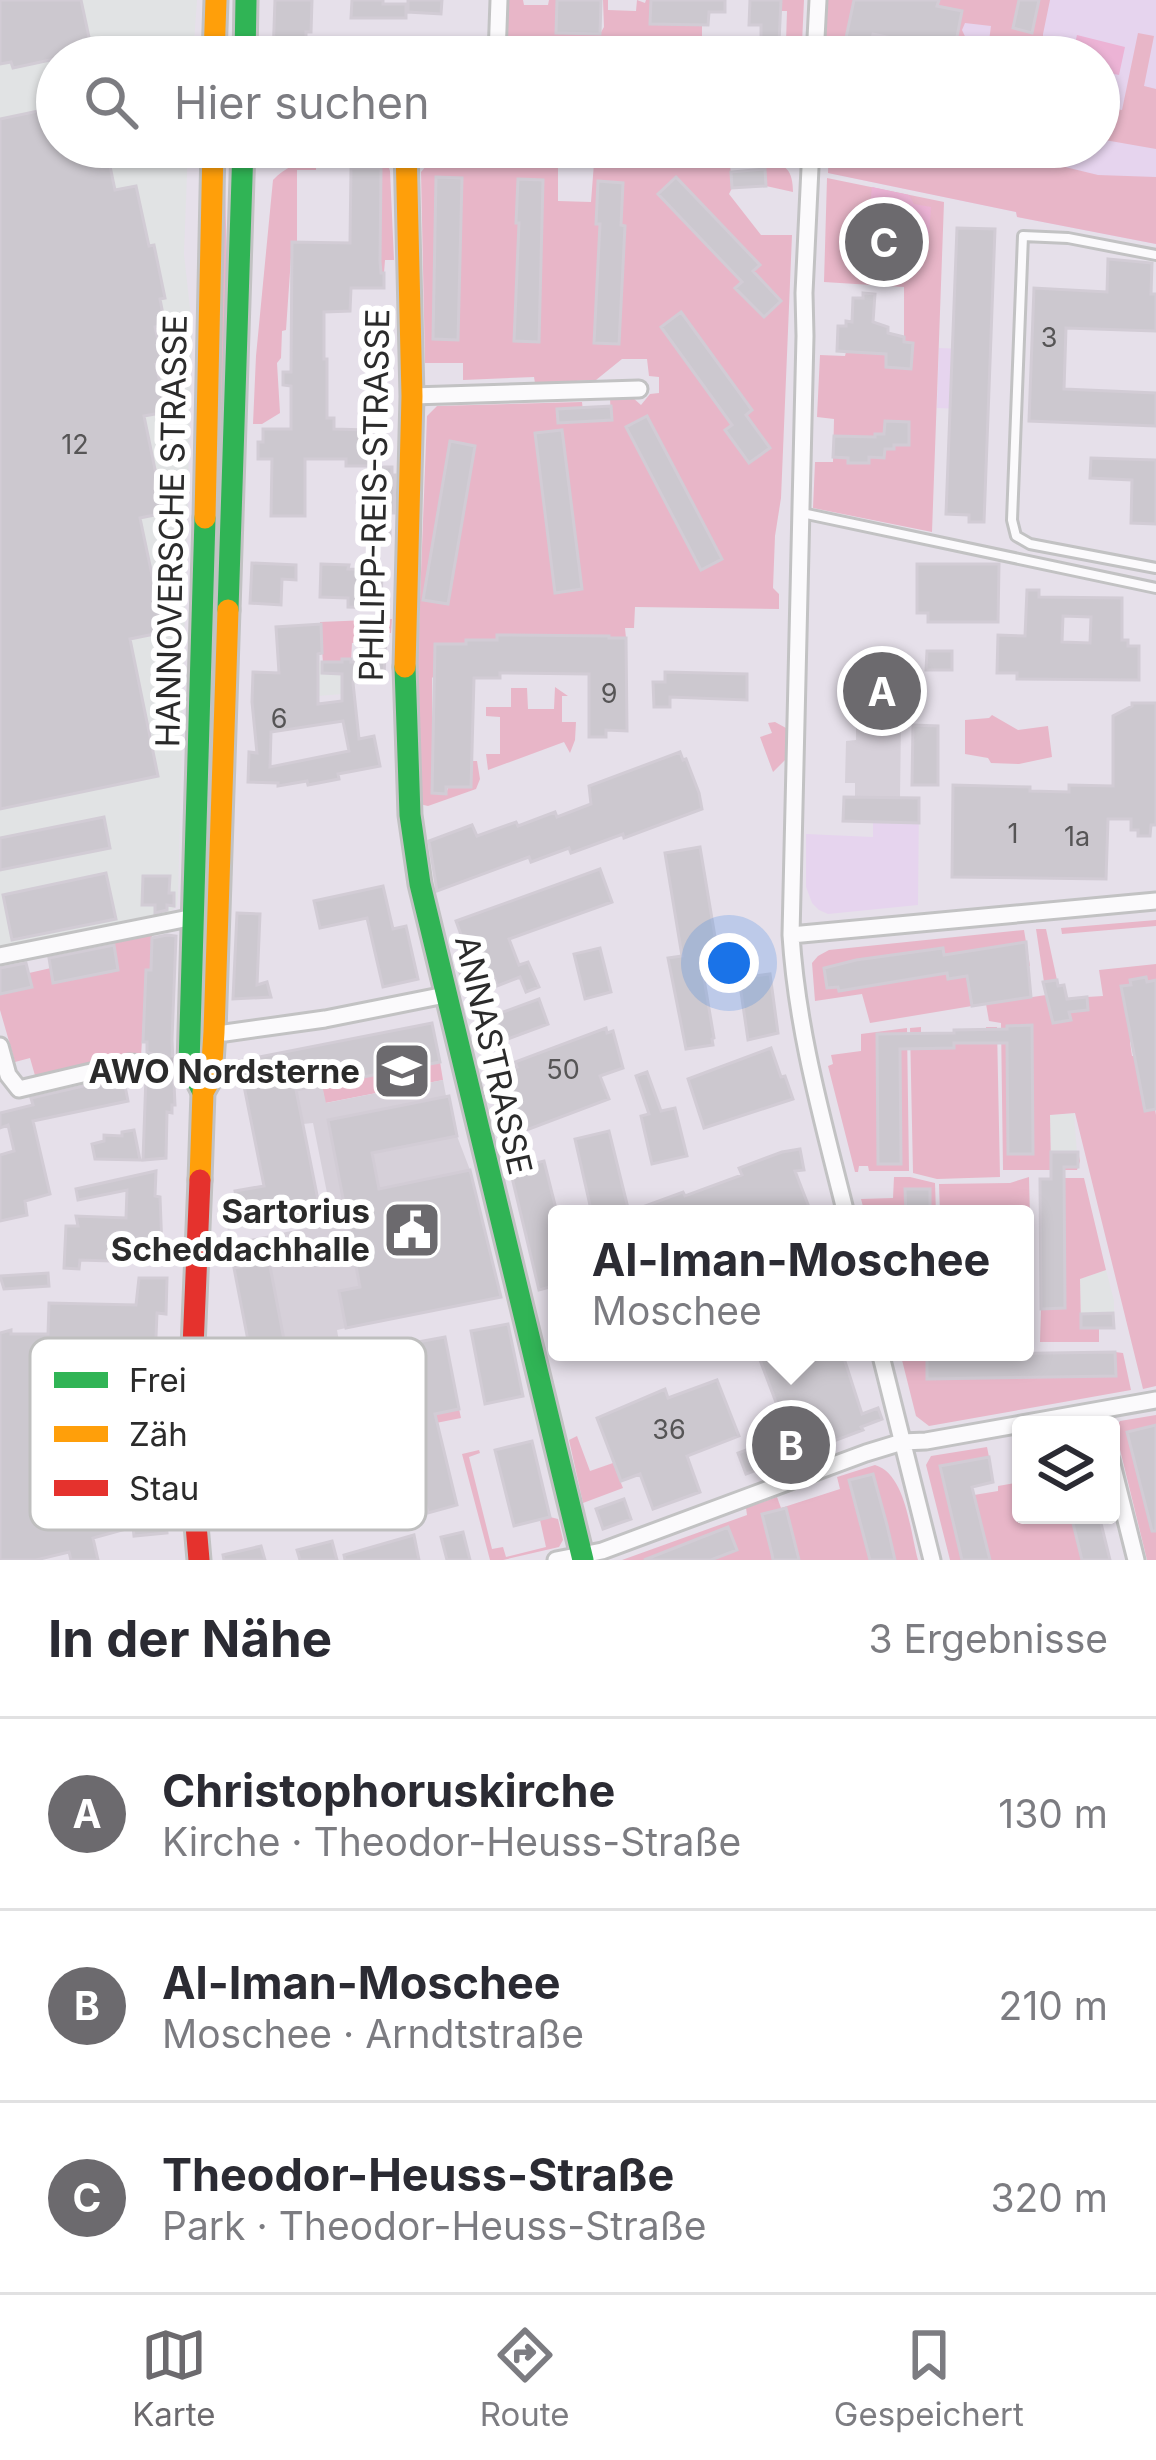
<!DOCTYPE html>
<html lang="de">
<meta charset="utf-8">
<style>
:root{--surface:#fff;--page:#f2f2f3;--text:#2b2b33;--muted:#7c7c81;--line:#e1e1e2;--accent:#6c6a6e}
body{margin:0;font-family:Inter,sans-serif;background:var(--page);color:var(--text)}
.controls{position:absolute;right:36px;bottom:36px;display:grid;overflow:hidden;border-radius:12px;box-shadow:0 3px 9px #0004}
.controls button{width:108px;height:108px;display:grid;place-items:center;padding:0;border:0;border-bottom:3px solid var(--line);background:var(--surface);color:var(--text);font:60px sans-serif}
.you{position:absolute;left:729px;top:963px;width:42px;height:42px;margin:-30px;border:9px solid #fff;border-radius:50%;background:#1a73e8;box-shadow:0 0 0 18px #1a73e833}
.badge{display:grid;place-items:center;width:78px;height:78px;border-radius:50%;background:var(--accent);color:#fff;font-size:39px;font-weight:700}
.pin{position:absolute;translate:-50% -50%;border:6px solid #fff;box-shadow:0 3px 12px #0006}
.popup{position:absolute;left:548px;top:1205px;width:486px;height:156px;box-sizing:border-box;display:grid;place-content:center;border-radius:12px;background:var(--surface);filter:drop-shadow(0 3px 9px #0005);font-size:39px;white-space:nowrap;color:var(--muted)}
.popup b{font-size:45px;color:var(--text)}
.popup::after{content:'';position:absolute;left:50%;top:100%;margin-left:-24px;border:24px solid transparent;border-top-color:var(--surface)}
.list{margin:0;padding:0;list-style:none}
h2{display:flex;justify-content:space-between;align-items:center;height:156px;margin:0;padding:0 48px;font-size:51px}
h2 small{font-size:39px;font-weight:400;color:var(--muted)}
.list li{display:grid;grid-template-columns:78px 1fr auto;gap:36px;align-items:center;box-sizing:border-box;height:192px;padding:0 48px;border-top:3px solid var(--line)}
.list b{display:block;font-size:45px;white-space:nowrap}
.list p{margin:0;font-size:39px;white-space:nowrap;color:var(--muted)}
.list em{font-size:39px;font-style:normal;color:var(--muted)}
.icon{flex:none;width:66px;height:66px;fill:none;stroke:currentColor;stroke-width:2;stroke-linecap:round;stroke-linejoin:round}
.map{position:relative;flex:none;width:1156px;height:1560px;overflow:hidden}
.search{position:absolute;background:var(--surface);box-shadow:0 3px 9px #0004;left:36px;right:36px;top:36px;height:132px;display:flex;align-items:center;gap:30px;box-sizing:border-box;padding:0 42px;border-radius:66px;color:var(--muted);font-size:45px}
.sheet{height:732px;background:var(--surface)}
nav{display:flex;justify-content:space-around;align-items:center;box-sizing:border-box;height:168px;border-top:3px solid var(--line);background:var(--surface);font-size:33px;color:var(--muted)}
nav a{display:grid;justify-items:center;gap:6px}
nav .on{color:var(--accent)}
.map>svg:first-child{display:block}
.industrial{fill:#e1e3e4}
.education{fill:#e6d4ee}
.green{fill:#e8b6c8;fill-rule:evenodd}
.pitch{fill:#ecb3d5}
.plaza{fill:#d6d0d9}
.building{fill:#ccc8cf;stroke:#d2ccd5;stroke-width:3;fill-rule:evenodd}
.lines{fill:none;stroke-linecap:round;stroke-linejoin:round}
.street-tunnel{stroke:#c1bcc4;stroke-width:15;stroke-dasharray:15 8;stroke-linecap:butt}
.lane-casing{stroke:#c2c2c3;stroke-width:14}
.street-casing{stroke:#c2c2c3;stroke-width:21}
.fast-casing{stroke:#c2c2c3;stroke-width:27}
.slow-casing{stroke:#c2c2c3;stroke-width:27}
.jam-casing{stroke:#c2c2c3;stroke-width:27}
.lane{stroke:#fbfafc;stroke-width:8}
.street{stroke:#fbfafc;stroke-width:15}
.fast{stroke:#30b455;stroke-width:21}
.slow{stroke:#ff9f0a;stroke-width:21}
.jam{stroke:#e5322d;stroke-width:21}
.labels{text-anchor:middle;stroke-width:12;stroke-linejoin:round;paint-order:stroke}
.number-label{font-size:27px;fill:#565556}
.street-label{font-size:33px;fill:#2b2b2b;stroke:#fff}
.poi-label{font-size:33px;font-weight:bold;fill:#2b2b2b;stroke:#fff;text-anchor:end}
.key{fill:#fff;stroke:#bfbfbf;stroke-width:3}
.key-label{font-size:33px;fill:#2b2b2b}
</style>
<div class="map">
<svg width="1156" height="1560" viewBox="0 0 1156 1560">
<rect width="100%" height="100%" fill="#e6e0ea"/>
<!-- industrial -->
<path class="industrial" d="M0,0H197L193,57H57V147H188L184,254L192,327L178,897L177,906L166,915L0,948Z
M355,662V693L305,697L303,663Z
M1074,1113L1078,1167L1051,1168L1050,1115Z
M1106,1270L1114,1301V1328H1081L1080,1279Z"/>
<!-- education -->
<path class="education" d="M835,0H1156V244L1017,217L1016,212L828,173L829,147H1099V57H833Z
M939,348L990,350L988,410L937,408Z
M844,797L919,798L918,905L828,914L819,910L812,903L806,887V834L873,837V822L843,821Z"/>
<!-- green -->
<path class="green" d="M508,0H523L524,5H548L549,0H558L590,34H600L604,27L603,0H608V10L636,11L637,0L645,3L646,0H651L650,23L709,12V20L702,21V36L693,37V57H638V46L602,45L601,57H507Z
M781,0H804L802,43L786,42L787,11H780Z
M825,0H854L843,51L867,57H822Z
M939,0H1050L1043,34V57H953L962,12L937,6ZM965,23L991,26L987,56L969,54L970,47L962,30Z
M1138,33L1154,36L1144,86L1156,89V149L1099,139V106L1122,110Z
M829,147H983L1098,175L1156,177V244L1017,217L1016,212L828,173Z
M379,155L387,162L390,171L394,260H385L384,273H381L380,261L381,168H366V156Z
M316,159V170H297V243H292L286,330L282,331L281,358L277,363L280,413L262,424H253L256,356L273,180C285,167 299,162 316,159Z
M431,160L558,161V201L591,202L594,163L730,164L732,188L729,194L761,235H792L781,498L775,536L773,588L779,594V609L635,607L634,628H625L626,638H609L608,636L498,635L497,640H467L466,644L432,678V793L446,794L448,788H471V761H477L480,779L476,789L428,806L419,804L416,705L427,416L437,406L582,402L584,422L611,420L610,397H632L641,405L650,394L659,393V377L649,376L647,359H622L596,380L535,383L534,377L463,380V363H425L421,172Z
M765,162C786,162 793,171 793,192L766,186Z
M221,178H225L228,318L213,841H208Z
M827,178L944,202L932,532L813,508L815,462H833L834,419L817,417L820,355L845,356L846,352L886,354V367L911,369L913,343L904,342V287L824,282Z
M392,619L391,633L361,632V642L352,643L351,662L323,663L320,622Z
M555,687L568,696H562V722H576L575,740L570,753L564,742L488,770L486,754H500V717L486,716V707H511V688H527L528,709H554Z
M992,715L1018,730L1048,726L1052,757L1019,764L991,763L988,758L965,754V720L989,718Z
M775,722L786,728V759L773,772L760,737L772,733L768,723Z
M1156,920V926L1062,934L1061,928Z
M1036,929H1046L1057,980L1044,982Z
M1024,930L1030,966L967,976L972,1006L870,1023L862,994L815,1001L812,963L818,956L829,950Z
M152,935L151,970L146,971L141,1057L36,1079L30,1058L15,1062L0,1010V994L29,973L51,968L53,982L118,970L113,943Z
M1156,964V984L1155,981L1147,982L1145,977L1131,980V985L1122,986L1132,1041L1130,1042L1132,1056H1136L1145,1110L1155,1109L1156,1115V1386L1143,1389L1075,1113L1050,1115L1051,1167H1077L1078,1152L1080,1161L1077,1170H1003L1001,1023L989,1021L986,1004L1046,995L1053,1022L1070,1019L1069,1012L1087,1010V997L1103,996L1099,970Z
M921,1027V1048H953L954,1043H986V1027H997L1000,1177L937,1179L913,1173L910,1028Z
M907,1028L909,1171H869L868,1166H859L858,1172H855L828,1066L833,1064L831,1055L861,1051V1034Z
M440,1062L443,1080L325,1103L322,1085Z
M894,1177H910L935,1183L936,1214H865L861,1199L893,1198Z
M1029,1177L1033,1343H1025V1214H940L939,1184L1010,1183Z
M1064,1178H1084L1106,1270L1080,1279L1081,1327L1099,1328V1342H1040L1041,1309L1065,1308Z
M900,1352H952V1355L1116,1375L1115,1352L1123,1353L1131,1390L929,1426L916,1416Z
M459,1409L461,1418L361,1438L359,1429Z
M1156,1415V1560H1147L1115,1429L1120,1421Z
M577,1436L590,1471L613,1463L623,1488L583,1503L569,1440Z
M987,1447L989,1457L940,1467L962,1560H950L926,1465L931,1456Z
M479,1450L480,1453L469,1457L492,1549L503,1547L506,1557L546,1547L540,1520L550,1517L558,1519L563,1540L559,1547L503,1560H490L462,1454Z
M875,1465C906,1474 910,1531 918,1560H622L747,1515L746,1508L777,1497L781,1508L840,1489L837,1477Z
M1021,1482V1515H1071L1082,1560H990L974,1495L998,1491V1486Z"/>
<!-- pitch -->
<path class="pitch" d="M1077,35L1125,47L1119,75L1099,71V57H1072Z
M872,187L909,195L914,204L931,207L929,237L867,232Z"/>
<!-- plaza -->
<path class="plaza" d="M856,713L915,714V722L901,723L900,798L855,797V783H845L846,741L856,740Z
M443,1080L446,1096L328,1120L372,1153L457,1136L470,1170L342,1196L357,1270L452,1252L346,1328L337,1330L341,1353L323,1357L319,1339L285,1345L269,1262L234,1268L229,1243L333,1223L313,1123L303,1124L296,1090L322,1085L326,1103Z"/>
<!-- building -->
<path class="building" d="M0,0H81L92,51L13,68L11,62L0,64Z
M275,0H312L311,32H306V57H273Z
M352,0H383V4H406V18H351Z
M408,0H442L441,14L408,12Z
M557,0H601L600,34L556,33Z
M651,0H725V12H709L708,25L650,24Z
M750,0H781L779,42H786V57H769V48H761V25H749Z
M854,0H939L937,6L962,11L953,57H926L928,48L919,47L920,44L873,34L868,57L843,52Z
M1019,0H1039L1032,33L1013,28Z
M601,44L637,46L636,57H601Z
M57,107V147H106L115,190L136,186L149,246L154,245L165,298L160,299L165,325L155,327L163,362L156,364L166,412L144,416L164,513L140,518L164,632L130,639L158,776L0,809V119Z
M351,168H381L380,261L381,273H384V288H351L350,311L324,312V359H327V418H334V429L367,430L369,466H346V459H305V516H271L272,459H258V442H263V429H291V386L283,385V372H291L292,242L350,243Z
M765,169L766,186L732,188L731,172Z
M436,177L462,178L458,340L433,339Z
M676,177L760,265L753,271L781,301L764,317L735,288L742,282L658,194Z
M518,179L543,180L539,342L514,341L519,223H516Z
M598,181L623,183L621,225L625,226L619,344L594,343L600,224H596Z
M957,228L995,229L984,522H969V515L946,514Z
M1108,259L1152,263L1151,294H1156V331L1066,328L1064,389L1156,393V426L1029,421L1034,288L1107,292Z
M863,293L875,294L873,322L888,327V333L904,337V342L913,343L911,369L886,367V354L837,351L838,326H846V321L852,322L853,298H863Z
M681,312L752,410L746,415L770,448L749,463L725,430L732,425L661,327Z
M611,406L612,420L558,423L557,409Z
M647,416L722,559L701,570L626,427Z
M885,421L909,422V445H894V449H885L884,458L869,457V463H848V458L833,457L834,436L875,437V434H884Z
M562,430L582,589L555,593L535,433Z
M450,441L475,446L448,604L423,600Z
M1091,458L1156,460V524L1131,523L1132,480L1090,478Z
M384,467H392V475H395L394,513H390V541H378L377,469Z
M252,563L296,565V580L282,579L281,605L250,603Z
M321,564L349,565L348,569L382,570L381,608L348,607V598L320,597Z
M917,564H999L998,622H928V613H917Z
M1027,590H1039V597L1122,598V640H1128V646H1139V680L1017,679V673H997L998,635L1025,636ZM1063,616L1091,617L1090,643L1062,642Z
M321,624L322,653L318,654V704L342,701V674L322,673V662H342V659H351V662H360L361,632L386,633L384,675L355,674L353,683L359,739L374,736L380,766L338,774L339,779L308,785L307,781L278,786V783L248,782L249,752L257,753L252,702L253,672L279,673L276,627ZM343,721L349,751L270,767L271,732Z
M497,635L609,636V638H626L627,731L606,730V737H589V674L500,673V678H474L471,787H446V794L432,793L435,644H466V640H497Z
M927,651H952V670H926Z
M848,668L916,669L915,714L847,712Z
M665,672L747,674V700L670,697V707H654L653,682H665Z
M1132,703H1156V825H1151L1150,836H1138V830H1131V819H1108L1106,879L952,877L953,785L1030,787V791L1069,792V785L1113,786V716L1132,706Z
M913,725L938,726V785H912Z
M680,752L683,760L686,759L699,793L702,809L624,838L623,834L571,853L569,848L531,862L529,857L437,891L429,841L472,825L477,836L516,822L518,826L555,812L557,817L591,804L589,786Z
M844,797L919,798V823L843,821Z
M104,817L110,848L0,870V838Z
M700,847L719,961L723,960L726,976L704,979L714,1038L712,1039L713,1045L686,1049L668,958L682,956L665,853Z
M600,869L612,902L509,939L519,965L528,962L539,987L526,992L520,977L497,986L495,979L466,990L460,973L473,968L456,921Z
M106,873L116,919L12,940L3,895Z
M143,876H170L169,893H174V906L167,905V910L155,913V905H142Z
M383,886L393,929L406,926L418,979L383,987L367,918L320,928L314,901Z
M237,913L260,914L257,985L267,982L271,997L233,999Z
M167,935L176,936L172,1040L175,1105H172V1113L167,1112L166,1158L143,1160L146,1076L156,1071L159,1064L154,1055L147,1052V1042H143L146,970H151L152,938Z
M1026,942L1031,997L972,1006L967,976L948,979L947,973L839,991L838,987L827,988L824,968L856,960L943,948L944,955Z
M114,945L118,970L53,983L49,958Z
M600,948L611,992L585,999L574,954Z
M26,963L32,987L0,994V968Z
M770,974L778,1033L748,1040L739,978Z
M1146,977L1147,982L1156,980V1109L1145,1111L1121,986L1131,985L1130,980Z
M1057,980L1058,986L1064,985L1067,999L1087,997L1088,1010L1069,1012L1071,1020L1053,1023L1043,982Z
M539,999L548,1024L505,1040L495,1015Z
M432,1023L440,1062L296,1090L320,1210L229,1228L227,1216L240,1213L235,1191L264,1186L239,1061Z
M1032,1025L1033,1154H1008L1007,1043H954V1048L900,1049L901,1164H878L877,1034L954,1033V1030L1007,1029V1026Z
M606,1028L607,1033L613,1031L623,1068L600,1076L609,1099L529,1129L505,1135L490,1074L517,1067L515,1062Z
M771,1048L781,1077L785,1076L793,1099L704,1128L688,1079Z
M647,1072L661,1111L675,1108L687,1156L652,1164L641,1116L649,1114L636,1076Z
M118,1078L120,1087L125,1086L128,1101L33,1121L50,1194L25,1201L27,1215L0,1221V1155L14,1151L8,1125L0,1128V1113L33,1105L31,1098Z
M449,1096L457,1136L372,1153L379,1189L470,1170L501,1297L346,1328L339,1291L360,1287L328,1120Z
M134,1130L140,1160L95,1159L92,1144L104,1141V1135L122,1136V1132Z
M609,1131L629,1212L683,1192L685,1196L742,1175L739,1168L782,1152L800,1149L804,1170L795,1171L809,1207L790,1214H592L575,1139Z
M1051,1152H1078V1167H1064L1065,1308L1041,1309L1040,1179H1051Z
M544,1161L557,1213V1285L539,1290L510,1169Z
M156,1171L155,1196L160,1197L162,1249L110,1248V1261L80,1260L79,1269L64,1268L66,1226H78L76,1216L126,1218L127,1190L78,1200L76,1189Z
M905,1189H930V1214H906Z
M269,1261L285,1345L306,1341L313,1376L279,1382L283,1413L299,1411L302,1434L225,1442L222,1420L268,1415L263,1385L257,1387L234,1268Z
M48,1273L49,1286L4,1289L0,1276Z
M139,1278H167L166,1314L157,1313L154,1382H75L74,1409L82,1407L112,1521L133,1519L131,1495L163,1492L167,1533L134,1536L133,1527L93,1538L98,1560H71L69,1552L36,1560H0V1333L11,1330V1334H48L49,1303L136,1305Z
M1113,1313L1114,1328H1081V1314Z
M508,1324L523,1396L485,1404L471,1331Z
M445,1337L459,1409L435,1414L457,1505L428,1513L424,1498L403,1503L399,1487L295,1509L288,1476L391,1454L386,1435L424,1428L407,1344Z
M379,1349L394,1422L359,1429L345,1356Z
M757,1352H842L862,1414L878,1408L882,1419L861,1427L863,1430L746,1474L738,1453L788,1434Z
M1115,1352L1116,1376L927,1379V1355Z
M717,1380L739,1436L687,1456L700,1492L653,1509L640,1474L621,1481L597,1418L665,1389L668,1398Z
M154,1388V1401H157V1429H130L131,1394Z
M1156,1425V1531H1152L1127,1432Z
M532,1441L550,1517L514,1526L495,1450Z
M989,1457L993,1482L972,1487L990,1560H962L940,1466Z
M268,1473L269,1488L262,1489L265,1518L227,1522L222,1478Z
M873,1474L887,1525L895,1560H870L849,1480Z
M624,1499L631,1519L603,1529L596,1509Z
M786,1508L799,1560H773L772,1554L762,1514Z
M1071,1515H1099L1110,1560H1082Z
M728,1527L737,1550L711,1560H644Z
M463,1532L470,1560H447L441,1537Z
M414,1535L419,1560H345L344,1555Z
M332,1541L337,1560H300L297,1550Z
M261,1546L265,1560H224L223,1555Z"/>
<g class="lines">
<!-- street-tunnel -->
<path class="street-tunnel" d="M147,1064L173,1065"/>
<defs>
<path id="lane" d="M1156,255L1068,238L1023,236L1012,520L1016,536L1030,544L1156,568
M802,513L1156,588"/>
<path id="street" d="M497,57L499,0
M815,57L818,0
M585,147L686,149L786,147
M811,147L804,293L805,336L791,935C797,1031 823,1121 846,1214
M412,396L639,389
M791,935L1156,901
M0,956L194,917
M225,1033L325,1019L445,995
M0,1046L8,1075L19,1089L129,1063L147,1064
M880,1352L932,1560
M1111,1460L1136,1560
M556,1560L602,1551L866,1453L902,1442L926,1441L1156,1400"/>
<path id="fast" d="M245,57L246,0
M228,610L243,147
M405,667L410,815L420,884L583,1560
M203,1092L189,1065L205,518"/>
<path id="slow" d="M214,57L216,0
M205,518L213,147
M405,667L412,396L406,147
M200,1180L203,1092L211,1078L214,1032L228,610"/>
<path id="jam" d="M199,1560L192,1478L191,1395L200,1180"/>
</defs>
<!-- lane casing -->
<use href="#lane" class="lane-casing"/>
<!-- street casing -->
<use href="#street" class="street-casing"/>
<!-- fast casing -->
<use href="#fast" class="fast-casing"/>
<!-- slow casing -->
<use href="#slow" class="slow-casing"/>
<!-- jam casing -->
<use href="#jam" class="jam-casing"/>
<!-- lane -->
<use href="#lane" class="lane"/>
<!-- street -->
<use href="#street" class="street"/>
<!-- fast -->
<use href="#fast" class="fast"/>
<!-- slow -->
<use href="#slow" class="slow"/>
<!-- jam -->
<use href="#jam" class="jam"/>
</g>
<!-- icons -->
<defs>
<symbol id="school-square" viewBox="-11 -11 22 22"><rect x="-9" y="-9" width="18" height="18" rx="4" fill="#6c6a6e" stroke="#fff"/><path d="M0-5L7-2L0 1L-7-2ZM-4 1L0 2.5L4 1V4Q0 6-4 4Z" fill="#fff"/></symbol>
<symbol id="civic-square" viewBox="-11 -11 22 22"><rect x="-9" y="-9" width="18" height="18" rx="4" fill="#6c6a6e" stroke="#fff"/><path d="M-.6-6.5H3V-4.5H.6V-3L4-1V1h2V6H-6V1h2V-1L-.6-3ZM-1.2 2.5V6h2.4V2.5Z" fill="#fff"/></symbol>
</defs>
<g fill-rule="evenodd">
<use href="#school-square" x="369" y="1038" width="66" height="66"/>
<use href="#civic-square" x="379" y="1197" width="66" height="66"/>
</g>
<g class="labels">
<!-- number labels -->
<g class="number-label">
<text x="1049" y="347">3</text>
<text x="75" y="454">12</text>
<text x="609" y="703">9</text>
<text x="279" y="728">6</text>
<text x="1013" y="843">1</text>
<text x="1077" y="846">1a</text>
<text x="563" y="1079">50</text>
<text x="669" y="1439">36</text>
</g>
<!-- street labels -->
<g class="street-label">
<text transform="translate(374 495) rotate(-89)" y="12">PHILIPP-REIS-STRASSE</text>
<text transform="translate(171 531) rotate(-89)" y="12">HANNOVERSCHE STRASSE</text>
<text transform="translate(494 1055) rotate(77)" y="12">ANNASTRASSE</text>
</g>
<!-- poi labels -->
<g class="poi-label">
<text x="360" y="1083">AWO Nordsterne</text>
<text x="370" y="1223">Sartorius<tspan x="370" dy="38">Scheddachhalle</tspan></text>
</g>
</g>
<!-- legend -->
<rect x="30" y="1338" width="396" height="192" rx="18" class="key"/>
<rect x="54" y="1372" width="54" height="16" fill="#30b455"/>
<rect x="54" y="1426" width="54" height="16" fill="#ff9f0a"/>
<rect x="54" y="1480" width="54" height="16" fill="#e5322d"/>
<g class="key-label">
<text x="129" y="1392">Frei</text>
<text x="129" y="1446">Zäh</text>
<text x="129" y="1500">Stau</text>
</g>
</svg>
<div class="controls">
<button><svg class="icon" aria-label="layers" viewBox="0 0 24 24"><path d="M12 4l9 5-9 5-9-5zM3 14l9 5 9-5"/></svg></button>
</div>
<div class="you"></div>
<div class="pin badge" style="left:882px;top:691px">A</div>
<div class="pin badge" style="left:791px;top:1445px">B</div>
<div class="popup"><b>Al-Iman-Moschee</b>Moschee</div>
<div class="pin badge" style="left:884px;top:242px">C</div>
<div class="search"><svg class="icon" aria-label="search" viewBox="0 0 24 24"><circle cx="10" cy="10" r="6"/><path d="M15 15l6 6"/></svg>Hier suchen</div>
</div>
<section class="sheet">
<h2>In der Nähe<small>3 Ergebnisse</small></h2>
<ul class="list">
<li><span class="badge">A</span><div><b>Christophoruskirche</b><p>Kirche · Theodor-Heuss-Straße</p></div><em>130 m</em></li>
<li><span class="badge">B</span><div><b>Al-Iman-Moschee</b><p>Moschee · Arndtstraße</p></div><em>210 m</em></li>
<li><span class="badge">C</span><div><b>Theodor-Heuss-Straße</b><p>Park · Theodor-Heuss-Straße</p></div><em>320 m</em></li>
</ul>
</section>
<nav>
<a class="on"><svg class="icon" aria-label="map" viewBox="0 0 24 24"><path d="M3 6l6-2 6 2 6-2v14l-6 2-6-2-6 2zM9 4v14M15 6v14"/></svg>Karte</a>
<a><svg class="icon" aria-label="directions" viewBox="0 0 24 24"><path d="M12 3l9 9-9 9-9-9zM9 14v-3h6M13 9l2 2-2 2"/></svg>Route</a>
<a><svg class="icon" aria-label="saved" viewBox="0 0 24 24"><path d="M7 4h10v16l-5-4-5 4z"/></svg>Gespeichert</a>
</nav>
